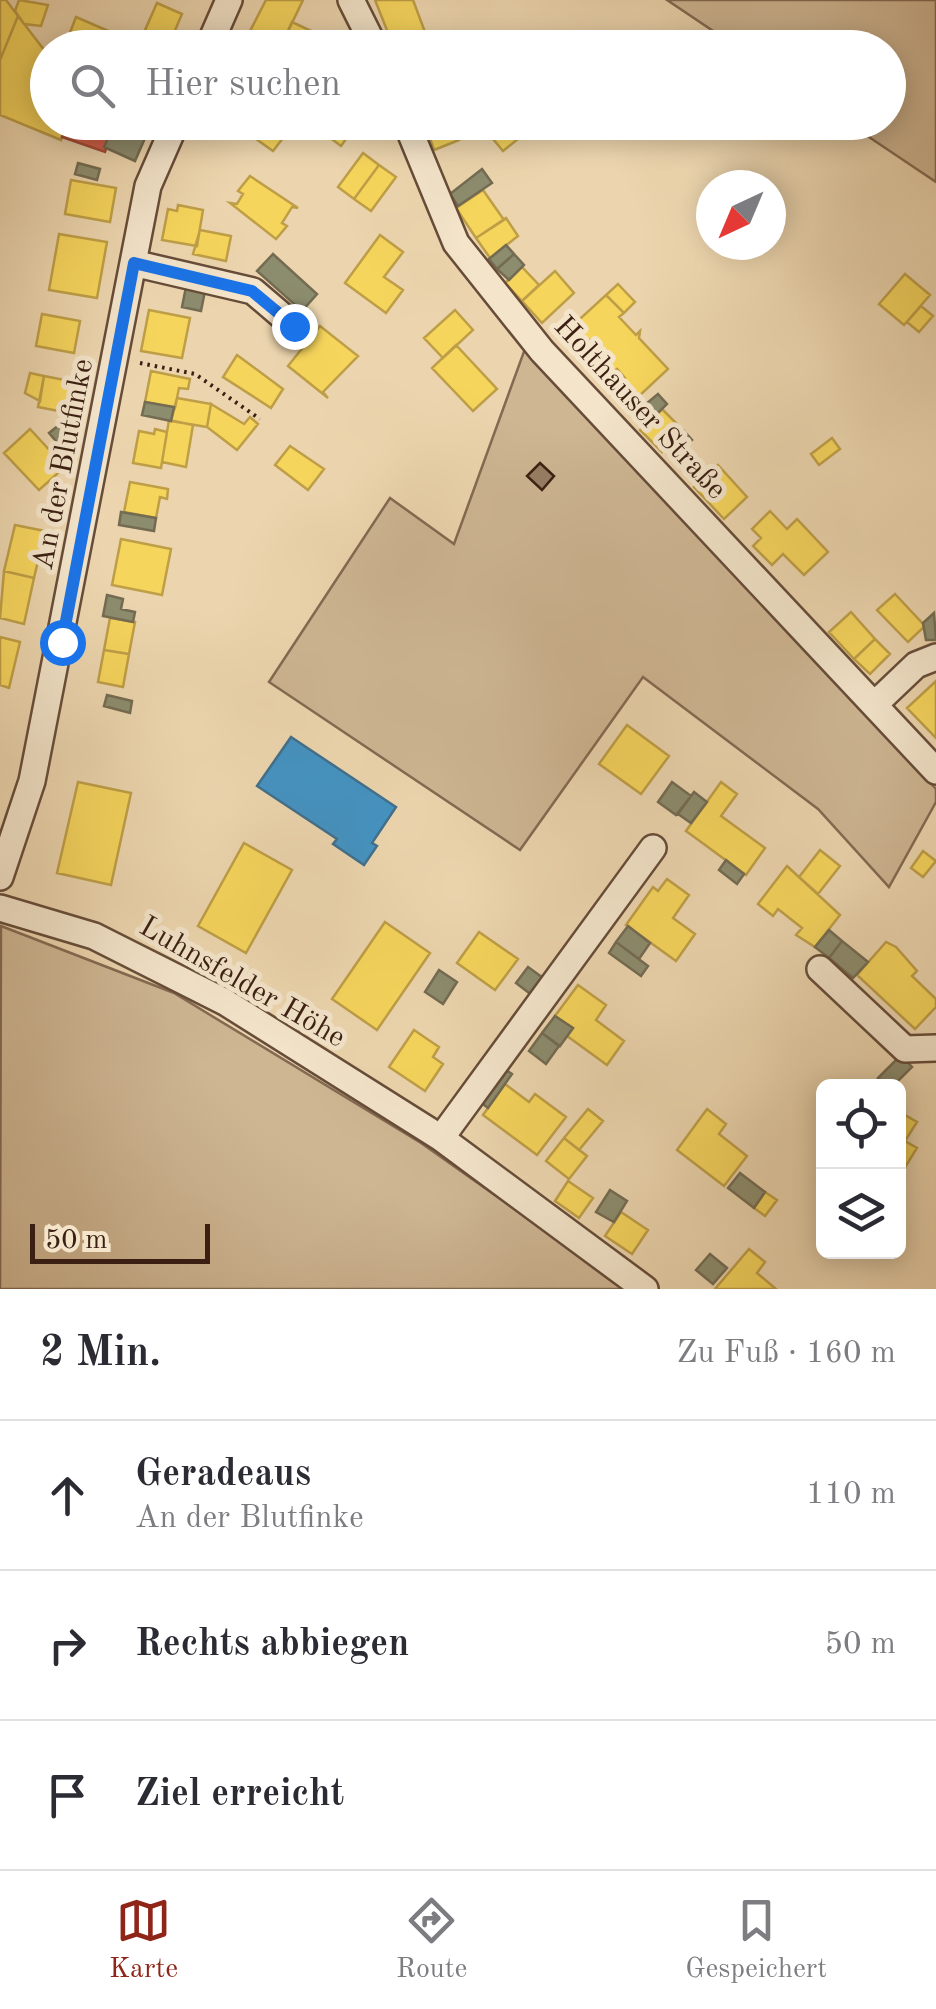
<!DOCTYPE html>
<html lang="de">
<meta charset="utf-8">
<style>
:root{--surface:#fff;--page:#f7f7f7;--text:#2b2b33;--muted:#7c7c81;--line:#e1e1e2;--accent:#8f2418}
body{margin:0;font-family:"Old Standard TT",serif;background:var(--page);color:var(--text)}
.controls{position:absolute;right:30px;bottom:30px;display:grid;overflow:hidden;border-radius:15px;box-shadow:0 5px 25px #0003}
.controls button{width:90px;height:90px;display:grid;place-items:center;padding:0;border:0;border-bottom:2px solid var(--line);background:var(--surface);color:var(--text);font:50px sans-serif}
.compass{position:absolute;left:696px;top:170px;width:90px;height:90px;border-radius:50%;background:var(--surface);box-shadow:0 5px 25px #0003;rotate:224deg}
.scale{position:absolute;left:30px;bottom:25px;width:180px;box-sizing:border-box;padding-left:10px;border:5px solid #3a1f12;border-top:0;font-size:28px;line-height:35px;white-space:nowrap;color:#3a1f12;-webkit-text-stroke:8px #f3e4ca;paint-order:stroke}
.stop{position:absolute;width:30px;height:30px;margin:-22px;border:8px solid #1a73e8;border-radius:50%;background:#fff}
.stop.end{background:#1a73e8;border-color:#fff;box-shadow:0 2px 10px #0008}
.list{margin:0;padding:0;list-style:none}
h2{display:flex;justify-content:space-between;align-items:center;height:130px;margin:0;padding:0 40px;font-size:42px}
h2 small{font-size:32px;font-weight:400;color:var(--muted)}
.list li{display:grid;grid-template-columns:65px 1fr auto;gap:30px;align-items:center;box-sizing:border-box;height:150px;padding:0 40px;border-top:2px solid var(--line)}
.list b{display:block;font-size:38px;white-space:nowrap}
.list p{margin:0;font-size:32px;white-space:nowrap;color:var(--muted)}
.list em{font-size:32px;font-style:normal;color:var(--muted)}
.icon{flex:none;width:55px;height:55px;fill:none;stroke:currentColor;stroke-width:2;stroke-linecap:round;stroke-linejoin:round}
.map{position:relative;flex:none;width:936px;height:1289px;overflow:hidden}
.search{position:absolute;background:var(--surface);box-shadow:0 5px 25px #0003;left:30px;right:30px;top:30px;height:110px;display:flex;align-items:center;gap:25px;box-sizing:border-box;padding:0 35px;border-radius:55px;color:var(--muted);font-size:38px}
.sheet{height:580px;background:var(--surface)}
nav{display:flex;justify-content:space-around;align-items:center;box-sizing:border-box;height:140px;border-top:2px solid var(--line);background:var(--surface);font-size:28px;color:var(--muted)}
nav a{display:grid;justify-items:center;gap:5px}
nav .on{color:var(--accent)}
.map>svg:first-child{display:block}
.green{fill:#ceb693;stroke:#846a52;stroke-width:2.5}
.homes{fill:#f6d55c;stroke:#be9e46;stroke-width:2.5}
.shops{fill:#d6604d;stroke:#a74c3b;stroke-width:2.5}
.schools{fill:#4393c3;stroke:#40708e;stroke-width:2.5}
.industry{fill:#8c8c6e;stroke:#736b52;stroke-width:2.5}
.building{fill:#977e63;stroke:#3a1f12;stroke-width:2.5}
.lines{fill:none;stroke-linecap:round;stroke-linejoin:round}
.minor-casing{stroke:#664c39;stroke-width:30}
.path{stroke:#3a1f12;stroke-width:4;stroke-dasharray:2.5 5;stroke-linecap:butt}
.minor{stroke:#f3e4ca;stroke-width:25}
.route{stroke:#1a73e8;stroke-width:12}
.labels{text-anchor:middle;stroke-width:10;stroke-linejoin:round;paint-order:stroke}
.street-label{font-size:30px;fill:#3a1f12;stroke:#f3e4ca}
</style>
<div class="map">
<svg width="936" height="1289" viewBox="0 0 936 1289">
<rect width="100%" height="100%" fill="#ecd5ae"/>
<filter id="stains"><feTurbulence type="fractalNoise" baseFrequency=".002" numOctaves="4"/><feColorMatrix values="0 0 0 0 .2 0 0 0 0 .09 0 0 0 0 .02 0 0 0 .5 -.17"/></filter>
<radialGradient id="worn" r=".72"><stop offset=".6" stop-color="#630" stop-opacity="0"/><stop offset="1" stop-color="#630" stop-opacity=".3"/></radialGradient>
<!-- green -->
<path class="green" d="M667,0H936V182L848,123L888,122V48L737,47Z
M526,346L936,789V802L889,887L818,809L643,677L520,850L269,682L390,498L454,544Z
M1,926L174,993L421,1143L628,1289H0Z"/>
<!-- homes -->
<path class="homes" d="M0,0H6L18,16L0,60Z
M19,0L48,5L41,26L24,24L15,11Z
M266,0H303L280,48L249,33Z
M375,0H413L431,48H394Z
M157,3L182,14L170,42L145,30Z
M18,16L48,55V122H68L61,140L0,115V60Z
M76,17L106,30L99,48H64Z
M292,22L320,35L314,48H280Z
M106,30L124,38L120,48H99Z
M268,122L293,125L273,151L256,139Z
M333,122H358L341,146L325,134Z
M479,122H529L533,127L503,151Z
M452,124L459,140L434,150L428,133Z
M363,153L379,165L354,199L338,187Z
M379,165L396,177L371,211L354,199Z
M250,176L298,208L292,207L282,223L287,226L276,239L230,203L237,204L243,194L238,191Z
M71,180L116,188L110,222L65,214Z
M483,190L504,220L476,238L456,208Z
M178,205L203,210L197,246L162,240L168,209L177,211Z
M506,218L518,236L490,258L476,238Z
M200,230L231,236L226,261L193,254Z
M59,234L107,242L97,298L49,290Z
M380,235L403,252L384,277L403,290L386,313L345,283Z
M522,267L539,285L522,301L505,283Z
M555,271L574,293L542,323L522,301Z
M905,274L930,295L904,325L879,304Z
M618,284L635,302L624,313L606,295Z
M606,295L624,313L619,317L636,335L640,331L639,338L668,369L636,399L621,382L625,378L617,369L612,373L605,366L610,361L590,340L585,345L570,328Z
M921,306L933,316L919,332L907,322Z
M149,310L190,318L182,358L141,351Z
M455,310L473,330L443,358L424,338Z
M42,314L80,321L74,353L36,346Z
M320,326L358,356L323,392L328,398L288,366Z
M456,345L497,389L473,411L432,368Z
M237,355L283,389L271,408L223,377Z
M151,371L190,379L188,389L179,388L175,408L145,402Z
M30,373L44,376L40,401L25,393Z
M44,376L80,383L74,414L38,407Z
M177,398L211,404L207,427L171,421Z
M211,404L244,424L250,417L258,424L237,450L207,427Z
M662,409L684,431L662,452L640,430Z
M169,420L193,425L186,467L162,462Z
M30,429L65,467L39,490L4,453Z
M155,429L167,432L161,468L133,463L139,431L154,434Z
M832,438L840,449L819,465L811,454Z
M290,446L324,469L308,490L275,465Z
M718,465L747,497L724,519L694,487Z
M130,482L168,489L167,499L160,497L156,518L124,512Z
M770,511L787,529L797,519L828,552L804,575L783,554L772,565L753,546L761,538L752,529Z
M15,525L45,531L34,578L4,571Z
M121,539L171,549L162,595L112,585Z
M4,571L34,578L24,624L0,618Z
M895,594L925,626L908,642L877,610Z
M851,612L875,639L854,659L829,632Z
M110,618L135,622L129,654L104,650Z
M0,637L20,642L9,688L0,685Z
M875,639L890,654L870,674L854,659Z
M104,650L129,654L123,687L98,682Z
M936,681V738L907,708Z
M627,725L669,756L641,794L599,764Z
M78,782L131,793L111,885L57,873Z
M721,782L737,794L721,816L765,848L746,875L686,831Z
M244,843L292,870L246,953L198,926Z
M820,850L840,866L818,894L799,877Z
M923,851L936,861L923,877L911,868Z
M787,866L840,915L815,947L796,935L802,928L778,909L773,916L758,904Z
M667,879L689,895L673,918L695,934L676,961L626,925L653,887L658,891Z
M385,922L430,953L377,1030L332,999Z
M479,932L518,959L495,990L457,963Z
M886,942L896,947L917,971L912,976L936,999V1007L915,1029L857,975Z
M578,985L606,1005L596,1020L624,1041L607,1065L567,1036L573,1028L555,1016Z
M414,1030L439,1047L433,1057L443,1064L425,1091L389,1067Z
M505,1084L529,1102L535,1094L566,1117L537,1155L483,1115Z
M588,1109L603,1121L579,1150L564,1138Z
M707,1109L726,1124L719,1134L747,1156L724,1186L677,1150Z
M898,1111L917,1122L905,1141L917,1148L899,1177Z
M564,1138L587,1156L569,1179L546,1161Z
M568,1181L593,1198L579,1218L555,1201Z
M765,1192L777,1200L765,1216L754,1208Z
M621,1212L648,1230L632,1254L605,1236Z
M749,1249L765,1262L757,1273L776,1289H715Z"/>
<!-- shops -->
<path class="shops" d="M68,122H115L105,152L62,137Z"/>
<!-- schools -->
<path class="schools" d="M291,737L396,807L372,843L377,846L364,865L333,844L337,839L257,786Z"/>
<!-- industry -->
<path class="industry" d="M115,122H152L135,161L104,147Z
M78,163L100,169L97,180L75,174Z
M482,169L492,183L458,206L450,194Z
M506,245L514,254L497,269L489,259Z
M273,254L317,294L302,311L257,271Z
M514,254L524,265L509,280L497,269Z
M186,287L205,291L201,311L182,307Z
M658,394L667,404L652,419L641,408Z
M145,402L174,407L171,421L142,415Z
M59,425L77,446L67,454L49,433Z
M684,431L692,440L676,454L668,446Z
M121,512L156,518L154,531L119,525Z
M107,595L123,599L121,609L135,612L133,622L103,616Z
M934,613L936,640H926L923,623Z
M107,695L132,701L130,713L104,706Z
M672,782L691,796L676,815L658,802Z
M694,792L707,802L691,823L678,814Z
M726,860L744,874L737,884L719,870Z
M628,926L650,943L639,959L616,942Z
M829,930L842,941L829,958L815,947Z
M842,941L868,962L853,978L829,958Z
M616,942L648,966L641,976L609,953Z
M528,967L546,980L533,996L516,983Z
M439,970L457,982L443,1004L425,992Z
M555,1016L573,1028L560,1046L542,1033Z
M542,1033L559,1046L546,1064L529,1051Z
M901,1055L912,1067L893,1086H887L878,1078Z
M503,1068L512,1074L488,1108L479,1101Z
M740,1173L765,1192L754,1208L728,1188Z
M610,1190L627,1201L614,1222L596,1212Z
M710,1254L727,1268L713,1284L696,1270Z"/>
<!-- building -->
<path class="building" d="M540,463L554,476L542,490L527,476Z"/>
<g class="lines">
<defs>
<path id="minor" d="M351,0L375,48
M208,48L229,0
M406,122L456,243L542,351L936,771
M133,263L253,291L294,326
M874,705L916,665L936,657
M0,877L32,781L148,186L176,122
M0,908L94,936L225,1002L441,1138L645,1289
M820,969L905,1049L936,1048
M441,1138L653,848"/>
</defs>
<!-- minor casing -->
<use href="#minor" class="minor-casing"/>
<!-- path -->
<path class="path" d="M140,363L195,374L260,419"/>
<!-- minor -->
<use href="#minor" class="minor"/>
</g>
<g class="lines">
<!-- route -->
<path class="route" d="M62,642L134,263L252,291L294,326"/>
</g>
<g class="labels">
<!-- street labels -->
<g class="street-label">
<text transform="translate(641 407) rotate(47)" y="10">Holthauser Straße</text>
<text transform="translate(62 464) rotate(-79)" y="10">An der Blutfinke</text>
<text transform="translate(243 981) rotate(30)" y="10">Luhnsfelder Höhe</text>
</g>
</g>
<rect width="100%" height="100%" filter="url(#stains)"/>
<rect width="100%" height="100%" fill="url(#worn)"/>
</svg>
<div class="controls">
<button><svg class="icon" aria-label="locate" viewBox="0 0 24 24"><circle cx="12" cy="12" r="6"/><path d="M12 2v4M12 18v4M2 12h4M18 12h4"/></svg></button>
<button><svg class="icon" aria-label="layers" viewBox="0 0 24 24"><path d="M12 4l9 5-9 5-9-5zM3 14l9 5 9-5"/></svg></button>
</div>
<svg class="compass" viewBox="-18 -18 36 36"><path d="M0-13l5 13h-10z" fill="#e53935"/><path d="M0 13l5-13h-10z" fill="#7c7c81"/></svg>
<div class="scale">50 m</div>
<div class="stop" style="left:62px;top:642px"></div>
<div class="stop end" style="left:294px;top:326px"></div>
<div class="search"><svg class="icon" aria-label="search" viewBox="0 0 24 24"><circle cx="10" cy="10" r="6"/><path d="M15 15l6 6"/></svg>Hier suchen</div>
</div>
<section class="sheet">
<h2>2 Min.<small>Zu Fuß · 160 m</small></h2>
<ul class="list">
<li><svg class="icon" aria-label="ahead" viewBox="0 0 24 24"><path d="M12 20V5M6 11l6-6 6 6"/></svg><div><b>Geradeaus</b><p>An der Blutfinke</p></div><em>110 m</em></li>
<li><svg class="icon" aria-label="right" viewBox="0 0 24 24"><path d="M7 20v-9h11M14 6l5 5-5 5"/></svg><div><b>Rechts abbiegen</b></div><em>50 m</em></li>
<li><svg class="icon" aria-label="arrive" viewBox="0 0 24 24"><path d="M6 21V4h12l-3 4 3 4H6"/></svg><div><b>Ziel erreicht</b></div></li>
</ul>
</section>
<nav>
<a class="on"><svg class="icon" aria-label="map" viewBox="0 0 24 24"><path d="M3 6l6-2 6 2 6-2v14l-6 2-6-2-6 2zM9 4v14M15 6v14"/></svg>Karte</a>
<a><svg class="icon" aria-label="directions" viewBox="0 0 24 24"><path d="M12 3l9 9-9 9-9-9zM9 14v-3h6M13 9l2 2-2 2"/></svg>Route</a>
<a><svg class="icon" aria-label="saved" viewBox="0 0 24 24"><path d="M7 4h10v16l-5-4-5 4z"/></svg>Gespeichert</a>
</nav>
